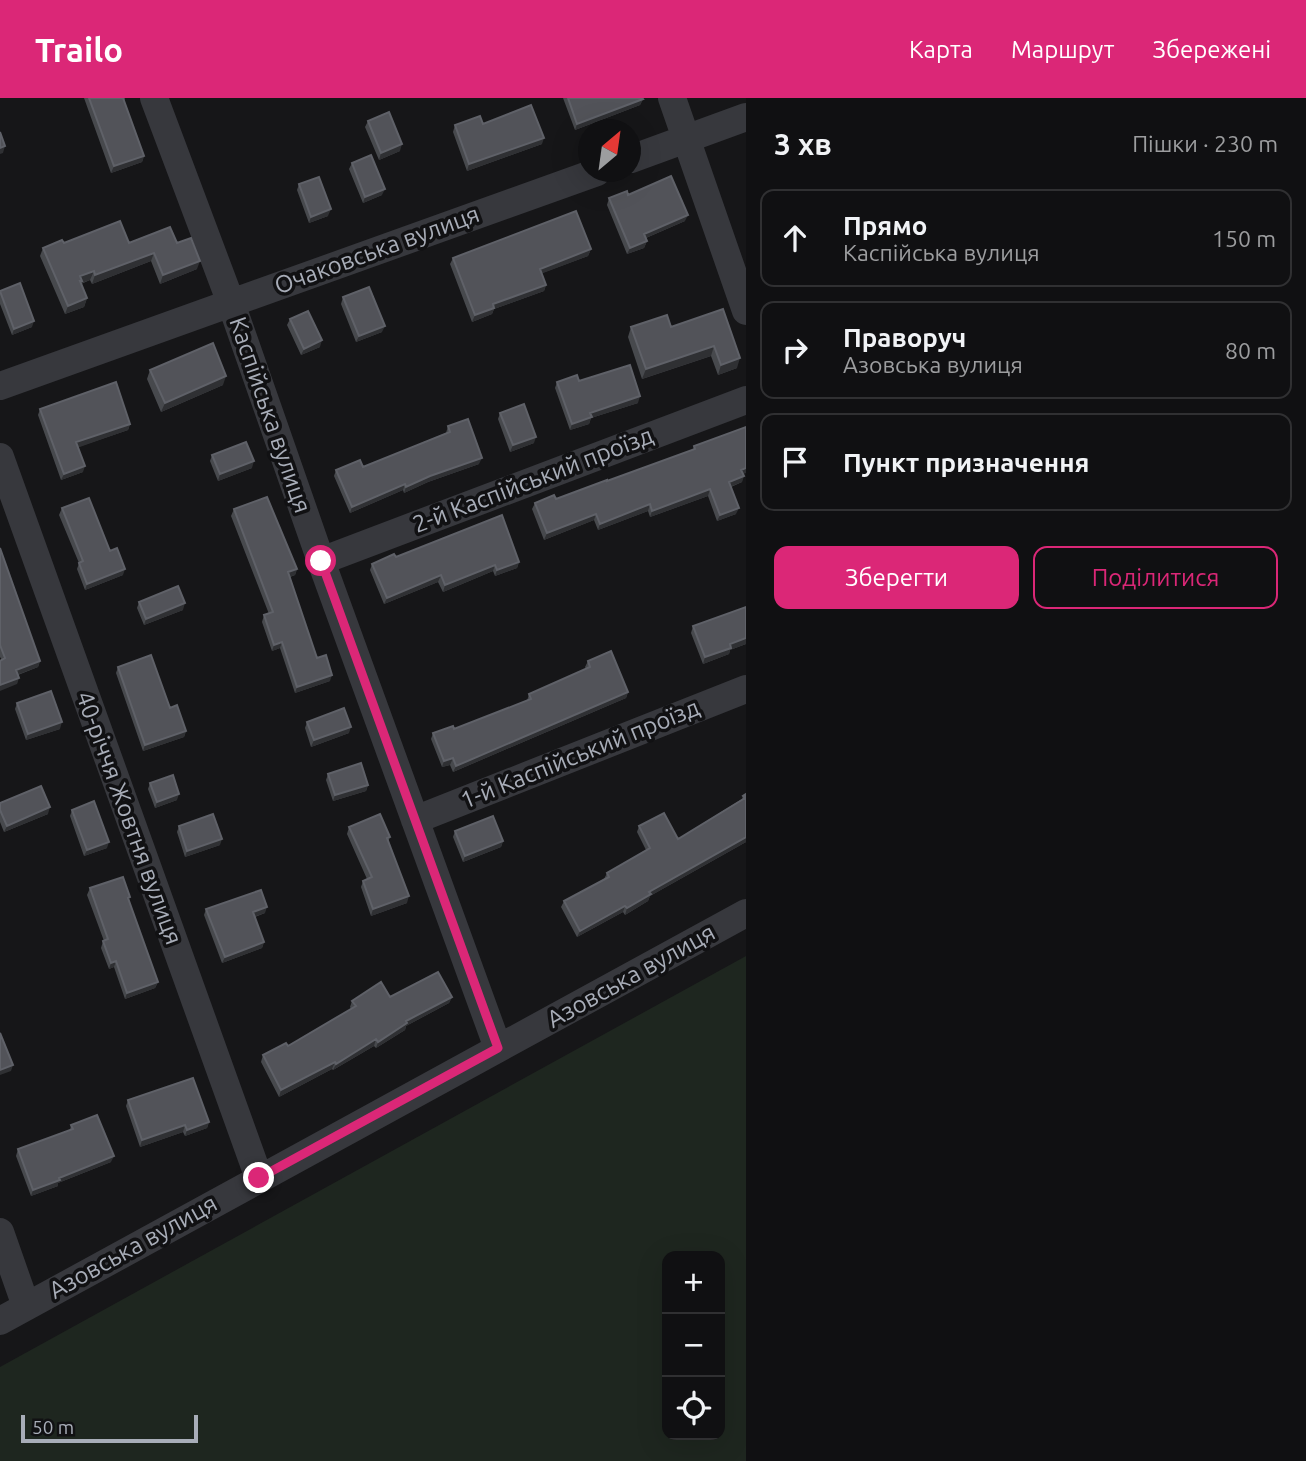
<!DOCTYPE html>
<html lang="uk">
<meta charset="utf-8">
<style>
:root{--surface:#101012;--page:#1e1e20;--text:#f1f3f6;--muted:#9c9d9f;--line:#303032;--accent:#db2777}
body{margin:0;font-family:Ubuntu,sans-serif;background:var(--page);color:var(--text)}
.controls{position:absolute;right:21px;bottom:21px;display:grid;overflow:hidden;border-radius:14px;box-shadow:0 7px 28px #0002}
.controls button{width:63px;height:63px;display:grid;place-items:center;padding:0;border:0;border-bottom:2px solid var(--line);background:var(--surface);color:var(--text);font:35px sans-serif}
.compass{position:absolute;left:578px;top:21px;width:63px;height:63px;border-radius:50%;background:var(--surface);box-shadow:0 7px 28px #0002;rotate:29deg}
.scale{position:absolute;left:21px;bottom:18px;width:177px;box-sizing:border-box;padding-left:7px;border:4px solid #a8adb8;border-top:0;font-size:19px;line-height:24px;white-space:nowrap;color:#a8adb8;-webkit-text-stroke:5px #111113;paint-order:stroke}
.stop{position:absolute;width:21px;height:21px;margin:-16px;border:5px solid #db2777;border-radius:50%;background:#fff}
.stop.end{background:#db2777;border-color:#fff;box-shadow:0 2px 7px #0008}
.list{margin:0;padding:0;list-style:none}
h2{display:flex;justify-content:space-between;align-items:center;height:91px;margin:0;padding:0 28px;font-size:30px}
h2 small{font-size:23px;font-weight:400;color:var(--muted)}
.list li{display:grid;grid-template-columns:46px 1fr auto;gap:21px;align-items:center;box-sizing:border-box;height:98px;margin:0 14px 14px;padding:0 14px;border:2px solid var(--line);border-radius:14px}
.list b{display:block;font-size:26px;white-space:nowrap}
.list p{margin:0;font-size:23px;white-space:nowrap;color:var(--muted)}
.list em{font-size:23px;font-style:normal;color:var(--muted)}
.actions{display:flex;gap:14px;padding:21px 28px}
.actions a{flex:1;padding:16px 0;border:2px solid var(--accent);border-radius:14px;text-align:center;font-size:24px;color:var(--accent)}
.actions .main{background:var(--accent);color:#fff}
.icon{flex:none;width:38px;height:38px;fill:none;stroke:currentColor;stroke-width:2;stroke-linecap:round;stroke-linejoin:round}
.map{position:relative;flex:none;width:746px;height:1363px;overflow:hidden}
header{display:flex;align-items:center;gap:42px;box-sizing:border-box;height:98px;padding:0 35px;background:var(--accent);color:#fff}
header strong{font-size:33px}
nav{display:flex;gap:38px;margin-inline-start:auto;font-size:24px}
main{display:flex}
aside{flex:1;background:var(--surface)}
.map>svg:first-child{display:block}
.green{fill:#1e261f;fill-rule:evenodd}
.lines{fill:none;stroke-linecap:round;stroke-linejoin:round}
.minor{stroke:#37383d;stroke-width:28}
.wall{fill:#47494d}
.shaded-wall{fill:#2f3033}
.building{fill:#525359;stroke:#5f6168;stroke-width:2}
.route{stroke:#db2777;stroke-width:9}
.labels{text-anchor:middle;stroke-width:7;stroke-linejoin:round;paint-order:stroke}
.street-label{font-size:24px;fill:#a8adb8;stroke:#111113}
</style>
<header>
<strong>Trailo</strong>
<nav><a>Карта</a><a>Маршрут</a><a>Збережені</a></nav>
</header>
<main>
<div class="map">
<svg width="746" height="1363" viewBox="0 0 746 1363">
<rect width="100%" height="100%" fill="#161618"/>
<!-- green -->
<path class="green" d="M746,858V1363H0V1269ZM667,1158H720V1337H667Z"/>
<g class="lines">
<!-- minor -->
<path class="minor" d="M154,0L231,205L321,463L498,950
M672,0L746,213
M631,61L746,19
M0,288L597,74
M0,359L259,1080
M321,463L746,302
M415,722L746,591
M0,1134L26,1208
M0,1223L746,815"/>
</g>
<!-- wall -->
<path class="wall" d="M84,0H125L124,3L144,58L142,64L111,75Z
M563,0H642L643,1L640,7L575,32Z
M368,23L400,53L379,62L365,29Z
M483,26L542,46L467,73L453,34L455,27Z
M352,65L382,97L363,105L349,71Z
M299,86L328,118L309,125L297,92Z
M628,97L685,123L646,140L647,143L644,150L627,156L607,107L609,100Z
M64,145H177L197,171L160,186L151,163L92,186L90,182L81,186L87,200L84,209L65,216L40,158L43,150Z
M591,151L588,158L542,175L546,187L544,193L494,211L492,216L472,224L450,166L453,160Z
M0,193L32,229L12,237L0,206Z
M343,199L382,234L356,244L341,206Z
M723,211L737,270L718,277L711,258L642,281L628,239L631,229H671Z
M290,221L320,249L301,257L287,227Z
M150,272L223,287L161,314L147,281Z
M579,283L638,305L591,320L589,326L570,332L555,290L557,284Z
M40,311L130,326L128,332L78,349L83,374L61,382L38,317Z
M500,315L534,345L510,354L498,321Z
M448,328L479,366L428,384L404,395L403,392L350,415L334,378L336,372L363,369L446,335Z
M694,348L743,376L742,384L731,389L736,416L717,423L708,398L650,419L648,413L598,432L594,422L544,442L532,411L535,405L556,401L607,383L693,352Z
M212,357L252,370L218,383L210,363Z
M62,410L110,453L123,477L85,492L77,471L79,465L59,417Z
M234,411L297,471L295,477L290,479L317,560L330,583L295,595L280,550L272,553L262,524L264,517L269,516L231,418Z
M0,450L40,563L38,569L18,577L17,586L0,559Z
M396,459L519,464L517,470L495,478L493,473L443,494L438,484L384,506L370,472L372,466Z
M139,504L183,512L144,527L137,510Z
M746,509V546L730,552L729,556L703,566L691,535L693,528Z
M588,563L628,594L626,600L453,674L450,667L442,669L431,641L433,635L454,631L527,603L529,596L586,571L585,569Z
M118,569L170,610L186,633L184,639L143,653L116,575Z
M17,605L60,631L26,642L15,611Z
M307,624L349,635L311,649L305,630Z
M328,676L368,687L366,693L333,703L326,682Z
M150,685L177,702L155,710L148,691Z
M746,696V744L650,798L648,803L625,817L623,814L577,839L561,809L564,803L604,781L607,775L646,752L637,734L639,728L678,741L742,701L743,698Z
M0,705L48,716L4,734L0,724Z
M72,712L107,750L84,758L70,718Z
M179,728L220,747L185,759L177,734Z
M349,729L390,739L388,744L407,805L371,818L361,789L363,783L367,781L347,736Z
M455,733L503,743L501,749L463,764L453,739Z
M90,790L129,802L158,884L155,890L125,901L114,869L109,871L101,850L103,843H104L87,797Z
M206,811L265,815L255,819L264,844L262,850L222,865L204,817Z
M390,899H452L449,905L406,928L405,932L376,950L374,948L333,972L332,971L279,999L261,964L263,957L288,948L351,911L350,909L352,903Z
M128,1002L209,1024L207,1030L185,1038L183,1034L140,1049L126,1008Z
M71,1027L111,1064L58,1085V1088L31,1098L16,1058L18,1051L70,1032Z"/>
<!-- shaded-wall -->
<path class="shaded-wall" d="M643,1L640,7L575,32L577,26Z
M544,40L542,46L467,73L469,66Z
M402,46L400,53L379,62L381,55Z
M5,48L3,55L0,56V50Z
M144,58L142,64L111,75L114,68Z
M385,91L382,97L363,105L365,99Z
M331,111L328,118L309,125L311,119Z
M688,117L685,123L641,142L644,136Z
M647,143L644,150L627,156L630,150Z
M591,151L588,158L538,177L540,171Z
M154,155L151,163L92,186L95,177Z
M200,163L197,171L160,186L163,177Z
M94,173L90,182L79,186L80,178Z
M546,187L544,193L494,211L492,216L472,224L475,217L493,206Z
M87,200L84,209L65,216L68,208Z
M34,223L32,229L12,237L14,231Z
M385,228L382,234L356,244L359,238Z
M322,242L320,249L301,257L304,251Z
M714,248L711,258L642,281L646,271Z
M740,260L737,270L718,277L721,267Z
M226,278L223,287L161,314L165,305Z
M640,298L638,305L591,320L589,326L570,332L572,326L590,315Z
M130,326L128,332L74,351L76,344Z
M536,339L534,345L510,354L513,347Z
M482,360L479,366L428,384L404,395L406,389L430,378Z
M254,363L252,370L218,383L220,376Z
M85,368L83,374L61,382L64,376Z
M746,370V375L739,378L741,372Z
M744,378L742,384L727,390L729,384Z
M405,386L403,392L350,415L352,409Z
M710,391L708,398L650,419L652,413Z
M650,406L648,413L598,432L600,426Z
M739,410L736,416L717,423L720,417Z
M596,416L594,422L544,442L547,435Z
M519,464L517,470L495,478L497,472Z
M495,467L493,473L443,494L445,487Z
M125,471L123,477L85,492L87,486Z
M297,471L295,477L286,480L288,474Z
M441,477L438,484L384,506L387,500Z
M185,505L183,512L144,527L146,521Z
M746,540V546L730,552L729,556L703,566L705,559L730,546Z
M282,544L280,550L272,553L274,547Z
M40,563L38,569L14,578L16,572Z
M332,577L330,583L295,595L297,589Z
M19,580L17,586L0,593V587Z
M628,594L626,600L453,674L456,668Z
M62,624L60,631L26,642L28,636Z
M351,629L349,635L311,649L314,642Z
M186,633L184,639L143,653L145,647Z
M453,660L450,667L442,669L444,663Z
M368,687L366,693L333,703L335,697Z
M179,696L177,702L155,710L157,704Z
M50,709L48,716L4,734L7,728Z
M746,739V744L650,798L648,803L625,817L627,810L649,794Z
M222,741L220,747L185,759L187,753Z
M503,743L501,749L463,764L465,758Z
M109,744L107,750L84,758L87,752Z
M409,798L407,805L371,818L373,811Z
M625,808L623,814L577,839L580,833Z
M267,809L265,815L250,820L253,814Z
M264,844L262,850L222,865L225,859Z
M116,863L114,869L109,871L111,865Z
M158,884L155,890L125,901L127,895Z
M452,899L449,905L406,928L405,932L376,950L378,944L406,923Z
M376,941L374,948L333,972L336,966Z
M335,964L332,971L279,999L281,992Z
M13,967L11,973L0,977V972Z
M209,1024L207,1030L185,1038L187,1032Z
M185,1027L183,1034L140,1049L142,1042Z
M114,1058L111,1064L58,1085V1088L31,1098L33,1092L59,1080Z"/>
<!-- building -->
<path class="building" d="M89,0H123L144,58L114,68Z
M568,0H642L643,1L577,26Z
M531,7L544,40L469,66L455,27L480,18L483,26Z
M389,14L402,46L381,55L368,23Z
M0,34L5,48L0,50Z
M371,57L385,91L365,99L352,65Z
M671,78L688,117L644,136L647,143L630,150L609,100L627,93L628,97Z
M319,79L331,111L311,119L299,86Z
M576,113L591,151L540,171L546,187L493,206L494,210L475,217L453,160Z
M120,123L129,145L170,129L177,145L191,140L200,163L163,177L154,155L95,177L94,173L80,178L82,183H80L87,200L68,208L43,150L62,142L64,145Z
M20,185L34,223L14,231L0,193Z
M369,189L385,228L359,238L343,199Z
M723,211L740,260L721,267L714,248L646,271L631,229L667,217L671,229Z
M308,213L322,242L304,251L290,221Z
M213,245L226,278L165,305L150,272Z
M630,267L640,298L590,315L592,319L572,326L557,284L577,277L579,283Z
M116,284L130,326L76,344L85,368L64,376L40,311Z
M524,306L536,339L513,347L500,315Z
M468,321L482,360L430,378L406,389L405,386L352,409L336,372L360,362L363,369L450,334L448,328Z
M746,329V370L741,372L744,378L729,384L739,410L720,417L710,391L652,413L650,406L600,426L596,416L547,435L535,405L554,397L556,401L607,382V383L695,351L694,348Z
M246,344L254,363L220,376L212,357Z
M267,399L297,471L288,474L317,560L326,557L332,577L297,589L282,544L274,547L264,517L273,514L234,411Z
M89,400L110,453L117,450L125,471L87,486L79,465L83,463L62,410Z
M502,417L519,464L497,472L495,467L445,487L441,477L387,500L372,466L394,456L396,459Z
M0,450L40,563L16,572L19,580L0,587V563L5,560L0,547Z
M178,488L185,505L146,521L139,504Z
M746,509V540L730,546L731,550L705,559L693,528Z
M611,553L628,594L456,668L453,660L444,663L433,635L453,628L454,631L531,601L529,596L590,569L588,563Z
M151,557L170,610L177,607L186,633L145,647L118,569Z
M51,593L62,624L28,636L17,605Z
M344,610L351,629L314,642L307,624Z
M361,665L368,687L335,697L328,676Z
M173,677L179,696L157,704L150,685Z
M41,688L50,709L7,728L0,712V705Z
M746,696V739L649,794L651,796L627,810L625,808L580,833L564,803L609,779L607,775L650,750L639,728L664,715L678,741L745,700L743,698Z
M94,703L109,744L87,752L72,712Z
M213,716L222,741L187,753L179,728Z
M380,716L390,739L387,740L409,798L373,811L363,783L372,779L349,729Z
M493,718L503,743L465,758L455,733Z
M123,779L130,799L128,800L158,884L127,895L116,863L111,865L103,843L108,841L90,790Z
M261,792L267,809L253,814L264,844L225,859L206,811Z
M438,874L452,899L406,923L407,925L378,944L376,941L336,966L335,964L281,992L263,957L286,945L288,948L356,908L352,903L381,884L390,899Z
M0,935L13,967L0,972Z
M193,980L209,1024L187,1032L185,1027L142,1042L128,1002Z
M97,1017L114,1058L59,1080L60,1082L33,1092L18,1051L73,1031L71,1027Z"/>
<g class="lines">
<!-- route -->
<path class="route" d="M259,1080L498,950L321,463"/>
</g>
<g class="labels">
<!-- street labels -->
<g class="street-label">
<text transform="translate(377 152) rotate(-20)" y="8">Очаковська вулиця</text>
<text transform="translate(270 317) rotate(71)" y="8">Каспійська вулиця</text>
<text transform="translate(533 382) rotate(-21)" y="8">2-й Каспійський проїзд</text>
<text transform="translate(580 656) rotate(-22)" y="8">1-й Каспійський проїзд</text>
<text transform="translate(129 720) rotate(70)" y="8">40-річчя Жовтня вулиця</text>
<text transform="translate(631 878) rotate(-29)" y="8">Азовська вулиця</text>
<text transform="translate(133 1149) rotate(-29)" y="8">Азовська вулиця</text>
</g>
</g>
</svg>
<div class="controls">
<button>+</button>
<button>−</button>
<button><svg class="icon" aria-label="locate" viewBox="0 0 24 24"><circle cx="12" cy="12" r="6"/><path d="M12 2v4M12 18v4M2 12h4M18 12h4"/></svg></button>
</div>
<svg class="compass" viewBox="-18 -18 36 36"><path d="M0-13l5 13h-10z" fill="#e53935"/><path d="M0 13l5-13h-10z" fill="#9c9d9f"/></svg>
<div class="scale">50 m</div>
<div class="stop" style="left:321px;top:463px"></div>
<div class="stop end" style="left:259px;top:1080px"></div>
</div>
<aside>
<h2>3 хв<small>Пішки · 230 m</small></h2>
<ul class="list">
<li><svg class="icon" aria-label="ahead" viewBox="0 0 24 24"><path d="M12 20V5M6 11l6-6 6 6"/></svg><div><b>Прямо</b><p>Каспійська вулиця</p></div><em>150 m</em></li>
<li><svg class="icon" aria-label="right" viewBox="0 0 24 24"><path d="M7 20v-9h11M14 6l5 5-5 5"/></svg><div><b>Праворуч</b><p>Азовська вулиця</p></div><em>80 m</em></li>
<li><svg class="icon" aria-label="arrive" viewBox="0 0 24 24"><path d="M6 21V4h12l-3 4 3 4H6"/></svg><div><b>Пункт призначення</b></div></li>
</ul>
<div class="actions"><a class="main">Зберегти</a><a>Поділитися</a></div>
</aside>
</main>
